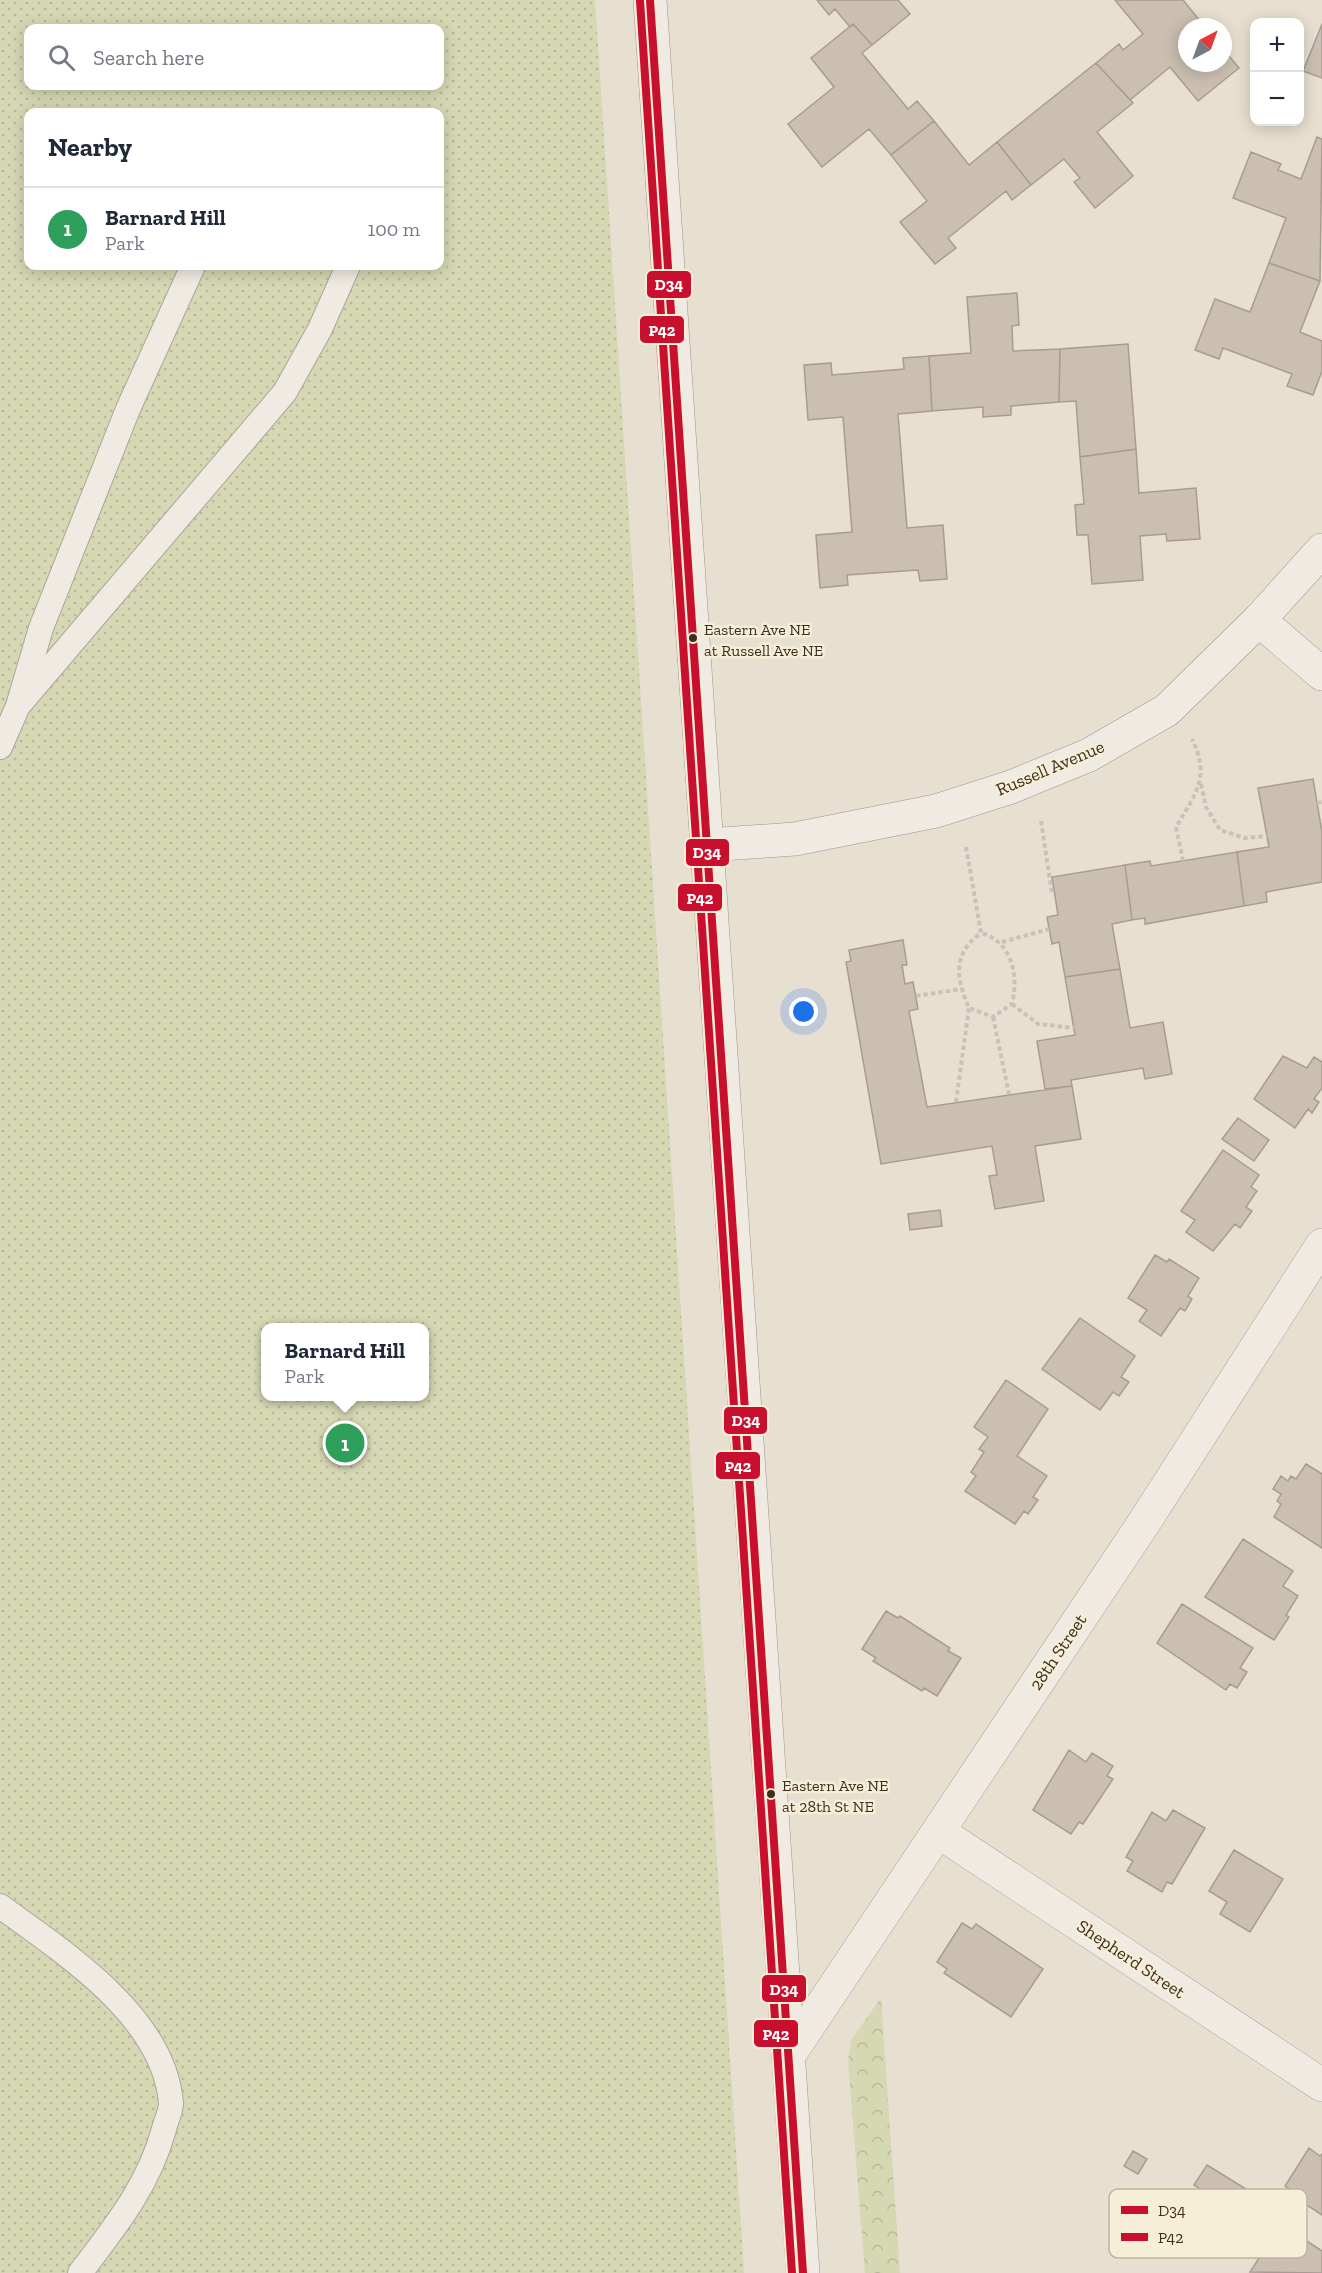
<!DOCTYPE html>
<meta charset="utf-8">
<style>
:root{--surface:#fff;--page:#f2f2f3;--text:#1f2937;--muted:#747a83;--line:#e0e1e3;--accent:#0f766e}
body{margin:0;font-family:"Zilla Slab",serif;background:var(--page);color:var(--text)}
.controls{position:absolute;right:18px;top:18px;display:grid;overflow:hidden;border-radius:12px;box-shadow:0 3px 15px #0003}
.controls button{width:54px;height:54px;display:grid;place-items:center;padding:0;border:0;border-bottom:2px solid var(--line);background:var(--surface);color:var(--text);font:30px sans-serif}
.compass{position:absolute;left:1178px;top:18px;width:54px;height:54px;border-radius:50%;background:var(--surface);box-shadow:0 3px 15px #0003;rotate:41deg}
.you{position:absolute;left:804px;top:1012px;width:21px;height:21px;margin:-15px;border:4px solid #fff;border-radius:50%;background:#1a73e8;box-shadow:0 0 0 9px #1a73e833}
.badge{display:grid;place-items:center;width:39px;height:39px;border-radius:50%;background:var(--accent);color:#fff;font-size:20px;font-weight:700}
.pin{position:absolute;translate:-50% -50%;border:3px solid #fff;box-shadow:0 2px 6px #0006}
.popup{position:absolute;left:261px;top:1323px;width:168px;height:78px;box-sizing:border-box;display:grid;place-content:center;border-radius:12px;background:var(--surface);filter:drop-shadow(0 2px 4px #0005);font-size:20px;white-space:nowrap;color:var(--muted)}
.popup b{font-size:22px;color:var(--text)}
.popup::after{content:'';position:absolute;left:50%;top:100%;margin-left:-12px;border:12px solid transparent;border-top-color:var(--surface)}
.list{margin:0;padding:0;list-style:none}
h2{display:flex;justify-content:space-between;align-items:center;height:78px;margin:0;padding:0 24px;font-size:26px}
h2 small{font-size:20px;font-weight:400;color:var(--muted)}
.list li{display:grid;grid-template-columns:39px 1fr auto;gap:18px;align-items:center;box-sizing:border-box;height:84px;padding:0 24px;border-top:2px solid var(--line)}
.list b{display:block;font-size:22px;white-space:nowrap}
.list p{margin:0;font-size:20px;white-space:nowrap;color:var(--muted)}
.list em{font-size:20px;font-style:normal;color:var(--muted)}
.icon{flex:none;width:33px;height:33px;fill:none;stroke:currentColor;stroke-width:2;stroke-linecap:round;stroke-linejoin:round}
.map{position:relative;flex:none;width:1322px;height:2273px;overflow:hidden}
.search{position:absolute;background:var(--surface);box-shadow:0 3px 15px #0003;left:24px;top:24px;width:420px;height:66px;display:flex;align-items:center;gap:15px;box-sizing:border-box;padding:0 21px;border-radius:12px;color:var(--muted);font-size:22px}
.panel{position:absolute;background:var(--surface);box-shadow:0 3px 15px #0003;left:24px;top:108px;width:420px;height:162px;border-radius:12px}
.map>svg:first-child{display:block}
.forest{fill:url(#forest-crowns)}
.park{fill:url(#park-dots);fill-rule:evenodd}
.building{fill:#cbbfb2;stroke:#a89c90;stroke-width:1.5}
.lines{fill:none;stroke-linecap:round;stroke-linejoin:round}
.lane-casing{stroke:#ada599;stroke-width:26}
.street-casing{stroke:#ada599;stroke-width:34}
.secondary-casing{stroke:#9c958a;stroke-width:34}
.path{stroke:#c8c2b9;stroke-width:4;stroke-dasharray:4.5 3;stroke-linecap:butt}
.lane{stroke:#efebe3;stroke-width:24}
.street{stroke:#efebe3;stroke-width:33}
.secondary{stroke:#efebe3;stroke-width:33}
.bus-1-casing{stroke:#f7eed8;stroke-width:12}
.bus-2-casing{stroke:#f7eed8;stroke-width:12}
.bus-1{stroke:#c8102e;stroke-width:8}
.bus-2{stroke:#c8102e;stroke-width:8}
.bus-dot{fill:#3d2e20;stroke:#f7eed8;stroke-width:2}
.labels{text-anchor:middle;stroke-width:5;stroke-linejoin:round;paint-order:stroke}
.bus-label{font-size:16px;fill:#3d2e20;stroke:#f7eed8;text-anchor:start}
.street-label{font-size:18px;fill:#3d2e20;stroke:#f7eed8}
.key{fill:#f7eed8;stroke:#bfb4a1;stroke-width:1.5}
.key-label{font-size:16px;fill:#3d2e20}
.line-badge{stroke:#f7eed8;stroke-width:2}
.badge-label{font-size:16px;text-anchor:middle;font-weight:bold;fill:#fff}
</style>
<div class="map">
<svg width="1322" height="2273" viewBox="0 0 1322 2273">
<defs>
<pattern id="forest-crowns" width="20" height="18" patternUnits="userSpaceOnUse" patternTransform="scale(1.5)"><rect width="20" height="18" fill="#d6d7b3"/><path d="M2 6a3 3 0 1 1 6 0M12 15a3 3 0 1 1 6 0" fill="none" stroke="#b9b99a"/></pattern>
<pattern id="park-dots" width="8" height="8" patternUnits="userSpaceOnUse" patternTransform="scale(1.5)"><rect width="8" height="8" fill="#d6d7b3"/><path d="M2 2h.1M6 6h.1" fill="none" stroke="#b9b99a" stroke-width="1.8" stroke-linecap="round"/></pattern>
</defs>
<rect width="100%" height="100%" fill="#e7e0d1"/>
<!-- forest -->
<path class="forest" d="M881,1998L900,2273H865L848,2061L851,2040Z"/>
<!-- park -->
<path class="park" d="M0,0H595L744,2273H0ZM28,28H440V86H28ZM28,112H440V266H28ZM266,1328H424V1396H266Z"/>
<!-- building -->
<path class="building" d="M817,0H898L910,14L872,45L853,24L850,27L835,9L829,15Z
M1115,0H1183L1205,27H1187V63H1223V49L1239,68L1198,101L1170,67L1130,100L1096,63L1119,44L1123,50L1143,34Z
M853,24L872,45L862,53L908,109L917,101L934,121L891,155L869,129L822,167L788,124L834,87L811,58Z
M1322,24V78L1303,71Z
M1096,63L1133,103L1097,132L1133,176L1095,208L1074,182L1080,178L1064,159L1031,185L997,142Z
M934,121L969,165L997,142L1031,185L1012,200L1006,191L948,238L956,248L935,264L900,222L927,201L891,155Z
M1317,137L1322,139L1320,281L1269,263L1286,218L1233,198L1251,152L1281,164L1278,170L1301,179Z
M1269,263L1320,281L1300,332L1322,341V371L1313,395L1287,386L1292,374L1223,348L1219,359L1195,350L1215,299L1250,312Z
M1017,293L1019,325L1012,326L1013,351L1060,349L1059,402L1011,406V415L983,417V407L932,411L929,356L971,353L967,297Z
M1128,344L1136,449L1080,457L1076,401L1059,402L1060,349Z
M929,356L932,411L898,414L907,528L943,525L947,579L920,581L918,570L847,575L848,585L820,588L816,535L852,532L843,417L808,420L804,365L831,363L832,375L904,369L903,358Z
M1136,449L1139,493L1196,488L1200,539L1167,541L1166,534L1140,536L1143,580L1092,584L1088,535H1077L1075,505L1084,504L1080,457Z
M1313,779L1322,832V882L1266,892L1267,902L1244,906L1237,852L1269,847L1258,788Z
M1237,852L1244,906L1145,924V918L1132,920L1125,865L1150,861L1151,866Z
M1125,865L1132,920L1112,924L1120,969L1065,977L1059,942L1052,944L1047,917L1058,915L1052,877Z
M903,940L907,965H902L905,984L913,982L918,1009L909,1011L927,1107L1072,1086L1081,1139L1035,1146L1044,1201L995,1209L989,1176L997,1175L992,1146L881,1164L846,962L851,961L849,950Z
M1120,969L1130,1028L1163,1022L1172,1074L1145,1079L1143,1068L1071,1080L1072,1086L1045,1089L1037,1041L1075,1035L1065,977Z
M1283,1056L1307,1068L1314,1057L1322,1062V1088L1314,1099L1319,1102L1312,1113L1308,1109L1295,1128L1254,1099Z
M1238,1118L1269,1140L1254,1161L1222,1139Z
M1223,1150L1259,1175L1251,1187L1257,1191L1246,1207L1252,1211L1240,1228L1235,1224L1213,1251L1186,1232L1195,1220L1181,1211Z
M940,1210L942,1226L910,1230L908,1214Z
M1155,1255L1167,1262L1169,1259L1199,1278L1188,1296L1192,1299L1185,1311L1180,1308L1161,1336L1139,1321L1147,1310L1128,1298Z
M1080,1318L1135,1356L1121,1377L1129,1382L1119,1396L1113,1392L1100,1410L1042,1369Z
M1006,1380L1048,1409L1017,1456L1047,1476L1033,1497L1038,1500L1028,1514L1024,1511L1015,1524L965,1491L976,1476L971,1472L984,1452L979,1449L988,1437L974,1427Z
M1306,1464L1322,1474V1548L1274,1517L1281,1504L1277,1501L1281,1494L1273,1489L1281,1476L1288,1481L1291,1476L1296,1479Z
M1243,1539L1293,1571L1283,1586L1298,1596L1286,1615L1289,1617L1274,1640L1205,1597Z
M1182,1604L1253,1648L1240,1668L1247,1672L1237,1688L1230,1684L1226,1690L1157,1643Z
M886,1611L898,1618L900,1616L950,1648L948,1651L961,1658L937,1696L924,1688L922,1691L873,1661L876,1658L862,1649Z
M1069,1750L1086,1762L1092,1753L1113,1766L1107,1776L1113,1779L1083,1824L1079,1822L1071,1834L1033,1810Z
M1173,1810L1205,1828L1172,1884L1167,1882L1162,1892L1127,1871L1133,1861L1126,1857L1152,1812L1166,1821Z
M1234,1850L1283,1879L1250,1932L1220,1914L1227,1902L1209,1891Z
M962,1923L972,1929L976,1924L1043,1969L1011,2017L944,1973L947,1969L937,1962Z
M1309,2148L1320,2156L1322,2154V2215L1295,2197L1297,2194L1285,2186Z
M1133,2151L1147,2159L1138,2174L1124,2166Z
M1207,2165L1246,2189L1233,2210L1194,2185Z
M1281,2224L1322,2251V2273L1250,2272Z"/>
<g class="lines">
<defs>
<path id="lane" d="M18,706L285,392L320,329L348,266
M0,747L18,706L41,628L128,409L193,266
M0,1906C64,1953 164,2016 171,2103C171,2111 166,2121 164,2129C149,2185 115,2227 80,2273"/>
<path id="street" d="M1259,620L1322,674
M939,1832L1322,2085
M789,2055L1147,1518L1322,1245"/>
<path id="secondary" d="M650,0L803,2273
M707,845L795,839L936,811L1011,787L1089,755L1167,710L1259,620L1322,550"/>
</defs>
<!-- lane casing -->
<use href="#lane" class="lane-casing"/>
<!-- street casing -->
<use href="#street" class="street-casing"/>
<!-- secondary casing -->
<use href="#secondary" class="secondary-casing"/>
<!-- path -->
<path class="path" d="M1201,784L1206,807L1220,830L1245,838L1267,836
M1317,803L1322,802
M1041,821L1052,893L1054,892
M966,847L981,933C952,954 956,978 969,1008L993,1017L1012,1004C1019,976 1012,941 981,933
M1183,861L1176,827C1195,795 1211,777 1192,739
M1002,942L1049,929
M916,996L961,989
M1012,1004L1038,1024L1074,1028
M993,1017L1009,1094
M956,1102L969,1008"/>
<!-- lane -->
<use href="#lane" class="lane"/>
<!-- street -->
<use href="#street" class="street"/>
<!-- secondary -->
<use href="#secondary" class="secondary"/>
<defs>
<path id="bus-1" d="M650,0L803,2273"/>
<path id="bus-2" d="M640,1L792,2273"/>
</defs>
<!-- bus-1 casing -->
<use href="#bus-1" class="bus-1-casing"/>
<!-- bus-2 casing -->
<use href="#bus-2" class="bus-2-casing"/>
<!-- bus-1 -->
<use href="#bus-1" class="bus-1"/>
<!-- bus-2 -->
<use href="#bus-2" class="bus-2"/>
</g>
<!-- markers -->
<g class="bus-dot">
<circle cx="693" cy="638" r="5"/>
<circle cx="771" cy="1794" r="5"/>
</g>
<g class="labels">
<!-- bus labels -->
<g class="bus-label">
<text x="704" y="635">Eastern Ave NE<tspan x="704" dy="21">at Russell Ave NE</tspan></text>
<text x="782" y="1791">Eastern Ave NE<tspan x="782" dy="21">at 28th St NE</tspan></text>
</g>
<!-- street labels -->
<g class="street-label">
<text transform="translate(1050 768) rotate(-23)" y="6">Russell Avenue</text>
<text transform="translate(1058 1652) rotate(-56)" y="6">28th Street</text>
<text transform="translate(1131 1959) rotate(34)" y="6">Shepherd Street</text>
</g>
</g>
<!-- legend -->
<rect x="1109" y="2189" width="198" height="69" rx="9" class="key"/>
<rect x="1121" y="2206" width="27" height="8" fill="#c8102e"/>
<rect x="1121" y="2233" width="27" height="8" fill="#c8102e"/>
<g class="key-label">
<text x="1158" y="2216">D34</text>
<text x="1158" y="2243">P42</text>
</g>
<g class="line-badge">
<rect x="646" y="270" width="46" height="29" rx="6" fill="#c8102e"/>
<rect x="639" y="315" width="46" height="29" rx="6" fill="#c8102e"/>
<rect x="685" y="838" width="45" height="29" rx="6" fill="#c8102e"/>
<rect x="677" y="883" width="46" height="29" rx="6" fill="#c8102e"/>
<rect x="723" y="1406" width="45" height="29" rx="6" fill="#c8102e"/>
<rect x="715" y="1451" width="46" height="29" rx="6" fill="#c8102e"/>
<rect x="761" y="1974" width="46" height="29" rx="6" fill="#c8102e"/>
<rect x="753" y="2019" width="46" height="29" rx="6" fill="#c8102e"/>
</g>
<g class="badge-label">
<text x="669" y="290">D34</text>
<text x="662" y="336">P42</text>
<text x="707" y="858">D34</text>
<text x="700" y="904">P42</text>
<text x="746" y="1426">D34</text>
<text x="738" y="1472">P42</text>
<text x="784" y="1995">D34</text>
<text x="776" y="2040">P42</text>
</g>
</svg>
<div class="controls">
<button>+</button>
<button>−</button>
</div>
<svg class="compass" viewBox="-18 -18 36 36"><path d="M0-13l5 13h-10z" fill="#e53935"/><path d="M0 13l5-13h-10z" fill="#747a83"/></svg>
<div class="you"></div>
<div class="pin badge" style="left:345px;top:1443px;background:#2e9e5b">1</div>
<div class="popup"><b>Barnard Hill</b>Park</div>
<div class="search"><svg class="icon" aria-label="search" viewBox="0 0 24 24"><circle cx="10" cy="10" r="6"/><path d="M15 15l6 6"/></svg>Search here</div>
<section class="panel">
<h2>Nearby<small></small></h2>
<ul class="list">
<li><span class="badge" style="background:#2e9e5b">1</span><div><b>Barnard Hill</b><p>Park</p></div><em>100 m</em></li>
</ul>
</section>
</div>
